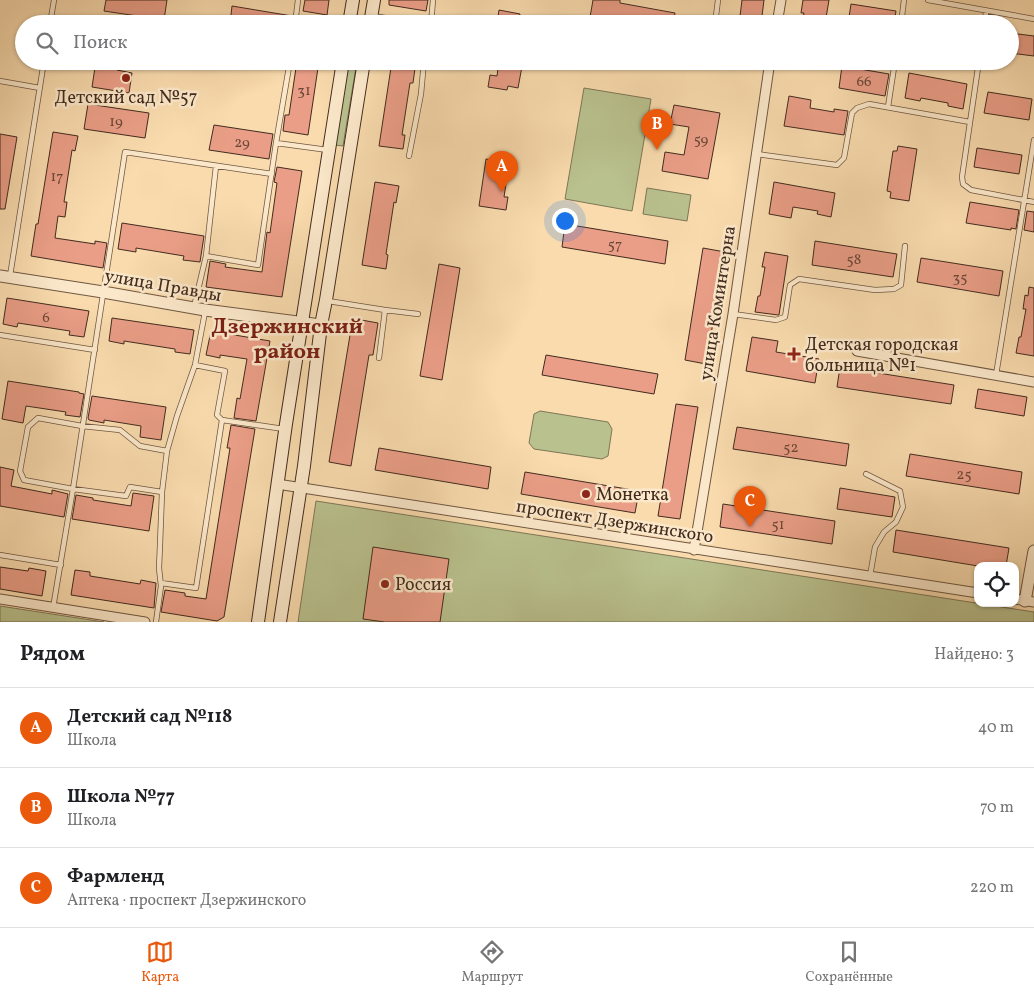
<!DOCTYPE html>
<html lang="ru">
<meta charset="utf-8">
<style>
:root{--surface:#fff;--page:#f6f6f6;--text:#202124;--muted:#757577;--line:#e0e0e0;--accent:#ea580c}
body{margin:0;font-family:Vollkorn,serif;background:var(--page);color:var(--text)}
.controls{position:absolute;right:15px;bottom:15px;display:grid;overflow:hidden;border-radius:10px;box-shadow:0 1px 4px #0004}
.controls button{width:45px;height:45px;display:grid;place-items:center;padding:0;border:0;border-bottom:1px solid var(--line);background:var(--surface);color:var(--text);font:25px sans-serif}
.you{position:absolute;left:564px;top:220px;width:18px;height:18px;margin:-12px;border:4px solid #fff;border-radius:50%;background:#1a73e8;box-shadow:0 0 0 8px #1a73e833}
.badge{display:grid;place-items:center;width:32px;height:32px;border-radius:50%;background:var(--accent);color:#fff;font-size:16px;font-weight:700}
.pin{position:absolute;translate:-50% -41px;filter:drop-shadow(0 1px 2px #0008)}
.pin::after{content:'';position:absolute;top:26px;width:18px;height:15px;background:inherit;clip-path:polygon(0 0,100% 0,50% 100%)}
.list{margin:0;padding:0;list-style:none}
h2{display:flex;justify-content:space-between;align-items:center;height:65px;margin:0;padding:0 20px;font-size:21px}
h2 small{font-size:16px;font-weight:400;color:var(--muted)}
.list li{display:grid;grid-template-columns:32px 1fr auto;gap:15px;align-items:center;box-sizing:border-box;height:80px;padding:0 20px;border-top:1px solid var(--line)}
.list b{display:block;font-size:19px;white-space:nowrap}
.list p{margin:0;font-size:16px;white-space:nowrap;color:var(--muted)}
.list em{font-size:16px;font-style:normal;color:var(--muted)}
.icon{flex:none;width:28px;height:28px;fill:none;stroke:currentColor;stroke-width:2;stroke-linecap:round;stroke-linejoin:round}
.map{position:relative;flex:none;width:1034px;height:622px;overflow:hidden}
.search{position:absolute;background:var(--surface);box-shadow:0 1px 4px #0004;left:15px;right:15px;top:15px;height:55px;display:flex;align-items:center;gap:12px;box-sizing:border-box;padding:0 18px;border-radius:28px;color:var(--muted);font-size:19px}
.sheet{height:305px;background:var(--surface)}
nav{display:flex;justify-content:space-around;align-items:center;box-sizing:border-box;height:70px;border-top:1px solid var(--line);background:var(--surface);font-size:14px;color:var(--muted)}
nav a{display:grid;justify-items:center;gap:2px}
nav .on{color:var(--accent)}
.map>svg:first-child{display:block}
.green{fill:#b9c18e;stroke:#7e7656}
.building{fill:#ea9e87;stroke:#422b1e}
.lines{fill:none;stroke-linecap:round;stroke-linejoin:round}
.service-casing{stroke:#705742;stroke-width:6}
.minor-casing{stroke:#705742;stroke-width:11}
.tertiary-casing{stroke:#705742;stroke-width:13}
.secondary-casing{stroke:#422b1e;stroke-width:14}
.service{stroke:#fbe8ca;stroke-width:4.5}
.minor{stroke:#fbe8ca;stroke-width:9}
.tertiary{stroke:#fbe8ca;stroke-width:11}
.secondary{stroke:#fbe8ca;stroke-width:12}
.poi-dot{fill:#8f2418;stroke:#fbe8ca;stroke-width:2}
.labels{text-anchor:middle;stroke-width:5;stroke-linejoin:round;paint-order:stroke}
.number-label{font-size:15px;fill:#6c4838}
.poi-label{font-size:18px;fill:#422b1e;stroke:#fbe8ca;text-anchor:start}
.street-label{font-size:18px;fill:#422b1e;stroke:#fbe8ca}
.district-label{font-size:22px;font-weight:bold;fill:#7a1f14;stroke:#fbe8ca}
</style>
<div class="map">
<svg width="1034" height="622" viewBox="0 0 1034 622">
<rect width="100%" height="100%" fill="#f9dbae"/>
<filter id="stains"><feTurbulence type="fractalNoise" baseFrequency=".004" numOctaves="4"/><feColorMatrix values="0 0 0 0 .2 0 0 0 0 .09 0 0 0 0 .02 0 0 0 .5 -.17"/></filter>
<radialGradient id="worn" r=".72"><stop offset=".6" stop-color="#630" stop-opacity="0"/><stop offset="1" stop-color="#630" stop-opacity=".3"/></radialGradient>
<!-- green -->
<path class="green" d="M348,61H357L343,146L335,145Z
M584,88L651,99L632,211L565,199Z
M647,188L691,195L687,221L643,214Z
M540,411L608,422L612,429L608,456L602,459L534,449L529,443L534,414Z
M316,501L1034,612V622H298Z
M0,606L104,622H0Z"/>
<!-- building -->
<path class="building" d="M106,0H167L164,20L104,11Z
M305,0H329L327,15L303,11Z
M389,0H428L426,11L389,5Z
M593,0H620V3L675,13L673,24L589,23Z
M742,0H764L761,24H739Z
M803,0H829L825,24H802L804,13H801Z
M851,4L896,11L894,24H848Z
M232,6L292,16L291,24H230Z
M499,10L520,14L518,24L497,23Z
M1010,33L1034,36V56L1010,53Z
M96,61H118L117,70L132,73L129,93L92,87Z
M297,61H319L308,135L283,131L285,115H289Z
M392,61H416L413,83H410L402,135H405L403,149L379,146Z
M499,61H523L518,88L508,86L507,90L488,87L490,75L497,76Z
M842,66L889,74L885,96L839,88Z
M909,73L967,84L963,109L948,106V103L921,98L920,101L905,98Z
M988,92L1032,99L1029,120L984,113Z
M789,96L811,100L810,108L834,112V109L848,111L844,135L784,126Z
M88,104L149,113L145,138L84,129Z
M674,105L720,113L708,179L662,171L665,152L684,155L689,127L670,124Z
M214,125L273,134L269,159L209,150Z
M53,132L78,136L75,151L72,150L64,202H67L65,217L58,216L55,238L95,244V241L107,243L103,268L31,256L36,224H38Z
M0,134L17,137L5,209H0Z
M898,146L917,149L909,201L890,198L891,192L887,191L893,151H897Z
M977,148L1022,155L1019,174L974,167Z
M486,159L513,163L511,177H507L504,197H508L506,210L479,206Z
M277,167L302,171L282,297L206,287L210,261L226,264L225,267L262,272L267,232L270,233L277,183L274,182Z
M375,182L399,186L396,203L394,202L386,254L388,255L386,269L362,265Z
M774,182L835,193L831,217L817,214L818,211L793,207L791,218L769,214Z
M970,202L1019,210L1016,229L1011,228V230L966,223Z
M1027,211L1034,212V232L1024,230Z
M122,223L204,236L200,262L183,260L184,256L136,248V252L118,249Z
M565,224L668,241L665,264L562,247Z
M815,241L897,254L893,277L812,265Z
M703,248L725,252L706,364L685,360Z
M765,252L788,256L779,315H778L755,312L758,296H760L765,267H762Z
M921,258L1003,271L999,296L917,282Z
M439,264L460,268L442,380L420,376Z
M1029,287L1034,288V356L1016,353L1019,337H1021L1026,309H1023L1025,295L1028,296Z
M7,298L89,311L84,337L69,335L70,331L18,323L17,327L3,324Z
M112,318L194,330L190,354L175,352V349L124,341V344L109,341Z
M356,319L378,323L373,355H369L351,466L329,462L352,323Z
M211,331L270,341L256,421L234,418L237,398L240,399L247,359L220,355V358L206,355Z
M752,337L778,341L776,352L819,359L815,383L746,371Z
M546,355L658,374L654,394L542,375Z
M840,367L954,385L951,404L837,387Z
M8,381L79,392V393L84,394L80,417L65,415L66,412L26,406L23,423L2,419Z
M978,389L1027,397L1024,416L975,408Z
M92,396L166,407L161,440L140,437L141,426L104,420V423L89,420L88,418Z
M676,404L698,407L680,519L658,516Z
M231,425L255,429L224,617L217,621L161,612L165,590L185,593V596L206,599L230,448H227Z
M737,427L849,444L846,466L733,449Z
M379,448L491,467L488,489L375,470Z
M910,454L1022,472L1019,494L906,476Z
M0,467L14,470L11,486L52,494V490L68,494L64,517L0,506Z
M525,472L639,491L635,513L521,494Z
M840,488L895,497L892,517L837,509Z
M133,493L154,496L149,531L72,519L76,495L93,498V500L131,506Z
M723,504L835,521L832,544L720,527Z
M896,530L1009,548L1006,566H978L893,552Z
M373,547L449,559L440,622H385L363,619Z
M0,567L28,571L29,568L46,571L42,596L0,589Z
M75,570L90,572V576L140,584L141,580L156,583L154,608L71,595Z"/>
<g class="lines">
<defs>
<path id="service" d="M928,0L1034,19
M373,16L423,24
M50,24L54,0
M295,24L298,0
M431,24L433,0
M715,24L718,0
M901,24L904,0
M985,24L986,11
M760,61L770,63
M979,61L962,177L963,184L971,190L1034,202
M0,81L40,88
M888,107L895,61
M276,143L290,61
M757,154L837,165L844,158L852,113L857,108L869,104L970,122
M409,156L421,94L424,61
M206,256L216,166
M10,276L44,61
M328,301L385,310L379,358
M194,307L206,256L258,265L276,143L328,150
M385,310L418,314
M733,314L776,320L785,317L790,285L799,279L875,290L894,289L901,285L905,246
M0,335L95,350
M195,365L225,371L217,415L222,420L284,429
M996,375L1034,140
M866,474L900,491L903,507L896,522L884,532L875,547L870,576
M162,492L130,487L126,496L73,489L24,480L20,471L28,427L38,418L82,426L120,430L140,446L167,451
M0,555L61,565
M161,583L196,588L222,420
M53,608L73,489L125,152L272,174
M156,622L161,586L159,568L160,545L162,492L167,451L177,416L195,365L205,312"/>
<path id="minor" d="M777,24L781,0
M857,351L1034,382
M277,484L978,593
M694,550L733,314L770,61
M0,599L145,622
M1015,599L1034,602"/>
<path id="tertiary" d="M0,276L103,292L205,310L321,325
M1025,601L1034,551"/>
<path id="secondary" d="M349,24L353,0
M370,24L374,0
M258,622L286,424L343,61
M280,622L304,466L321,325L326,300L364,61"/>
</defs>
<!-- service casing -->
<use href="#service" class="service-casing"/>
<!-- minor casing -->
<use href="#minor" class="minor-casing"/>
<!-- tertiary casing -->
<use href="#tertiary" class="tertiary-casing"/>
<!-- secondary casing -->
<use href="#secondary" class="secondary-casing"/>
<!-- service -->
<use href="#service" class="service"/>
<!-- minor -->
<use href="#minor" class="minor"/>
<!-- tertiary -->
<use href="#tertiary" class="tertiary"/>
<!-- secondary -->
<use href="#secondary" class="secondary"/>
</g>
<!-- markers -->
<g class="poi-dot">
<circle cx="126" cy="78" r="5"/>
<path d="M791.5 346.5h5v5h5v5h-5v5h-5v-5h-5v-5h5z"/>
<circle cx="586" cy="494" r="5"/>
<circle cx="385" cy="584" r="5"/>
</g>
<g class="labels">
<!-- number labels -->
<g class="number-label">
<text x="864" y="86">66</text>
<text x="304" y="95">31</text>
<text x="116" y="126">19</text>
<text x="701" y="144">59</text>
<text x="242" y="147">29</text>
<text x="57" y="181">17</text>
<text x="615" y="249">57</text>
<text x="854" y="264">58</text>
<text x="960" y="282">35</text>
<text x="46" y="322">6</text>
<text x="791" y="452">52</text>
<text x="964" y="479">25</text>
<text x="778" y="529">51</text>
</g>
<!-- poi labels -->
<g class="poi-label">
<text x="126" y="103" text-anchor="middle">Детский сад №57</text>
<text x="805" y="350">Детская городская<tspan x="805" dy="21">больница №1</tspan></text>
<text x="596" y="500">Монетка</text>
<text x="395" y="590">Россия</text>
</g>
<!-- street labels -->
<g class="street-label">
<text transform="translate(163 285) rotate(10)" y="6">улица Правды</text>
<text transform="translate(717 303) rotate(-81)" y="6">улица Коминтерна</text>
<text transform="translate(615 521) rotate(9)" y="6">проспект Дзержинского</text>
</g>
<!-- district labels -->
<g class="district-label">
<text x="287" y="333">Дзержинский<tspan x="287" dy="25">район</tspan></text>
</g>
</g>
<rect width="100%" height="100%" filter="url(#stains)"/>
<rect width="100%" height="100%" fill="url(#worn)"/>
</svg>
<div class="controls">
<button><svg class="icon" aria-label="locate" viewBox="0 0 24 24"><circle cx="12" cy="12" r="6"/><path d="M12 2v4M12 18v4M2 12h4M18 12h4"/></svg></button>
</div>
<div class="you"></div>
<div class="pin badge" style="left:502px;top:192px">A</div>
<div class="pin badge" style="left:657px;top:150px">B</div>
<div class="pin badge" style="left:750px;top:527px">C</div>
<div class="search"><svg class="icon" aria-label="search" viewBox="0 0 24 24"><circle cx="10" cy="10" r="6"/><path d="M15 15l6 6"/></svg>Поиск</div>
</div>
<section class="sheet">
<h2>Рядом<small>Найдено: 3</small></h2>
<ul class="list">
<li><span class="badge">A</span><div><b>Детский сад №118</b><p>Школа</p></div><em>40 m</em></li>
<li><span class="badge">B</span><div><b>Школа №77</b><p>Школа</p></div><em>70 m</em></li>
<li><span class="badge">C</span><div><b>Фармленд</b><p>Аптека · проспект Дзержинского</p></div><em>220 m</em></li>
</ul>
</section>
<nav>
<a class="on"><svg class="icon" aria-label="map" viewBox="0 0 24 24"><path d="M3 6l6-2 6 2 6-2v14l-6 2-6-2-6 2zM9 4v14M15 6v14"/></svg>Карта</a>
<a><svg class="icon" aria-label="directions" viewBox="0 0 24 24"><path d="M12 3l9 9-9 9-9-9zM9 14v-3h6M13 9l2 2-2 2"/></svg>Маршрут</a>
<a><svg class="icon" aria-label="saved" viewBox="0 0 24 24"><path d="M7 4h10v16l-5-4-5 4z"/></svg>Сохранённые</a>
</nav>
